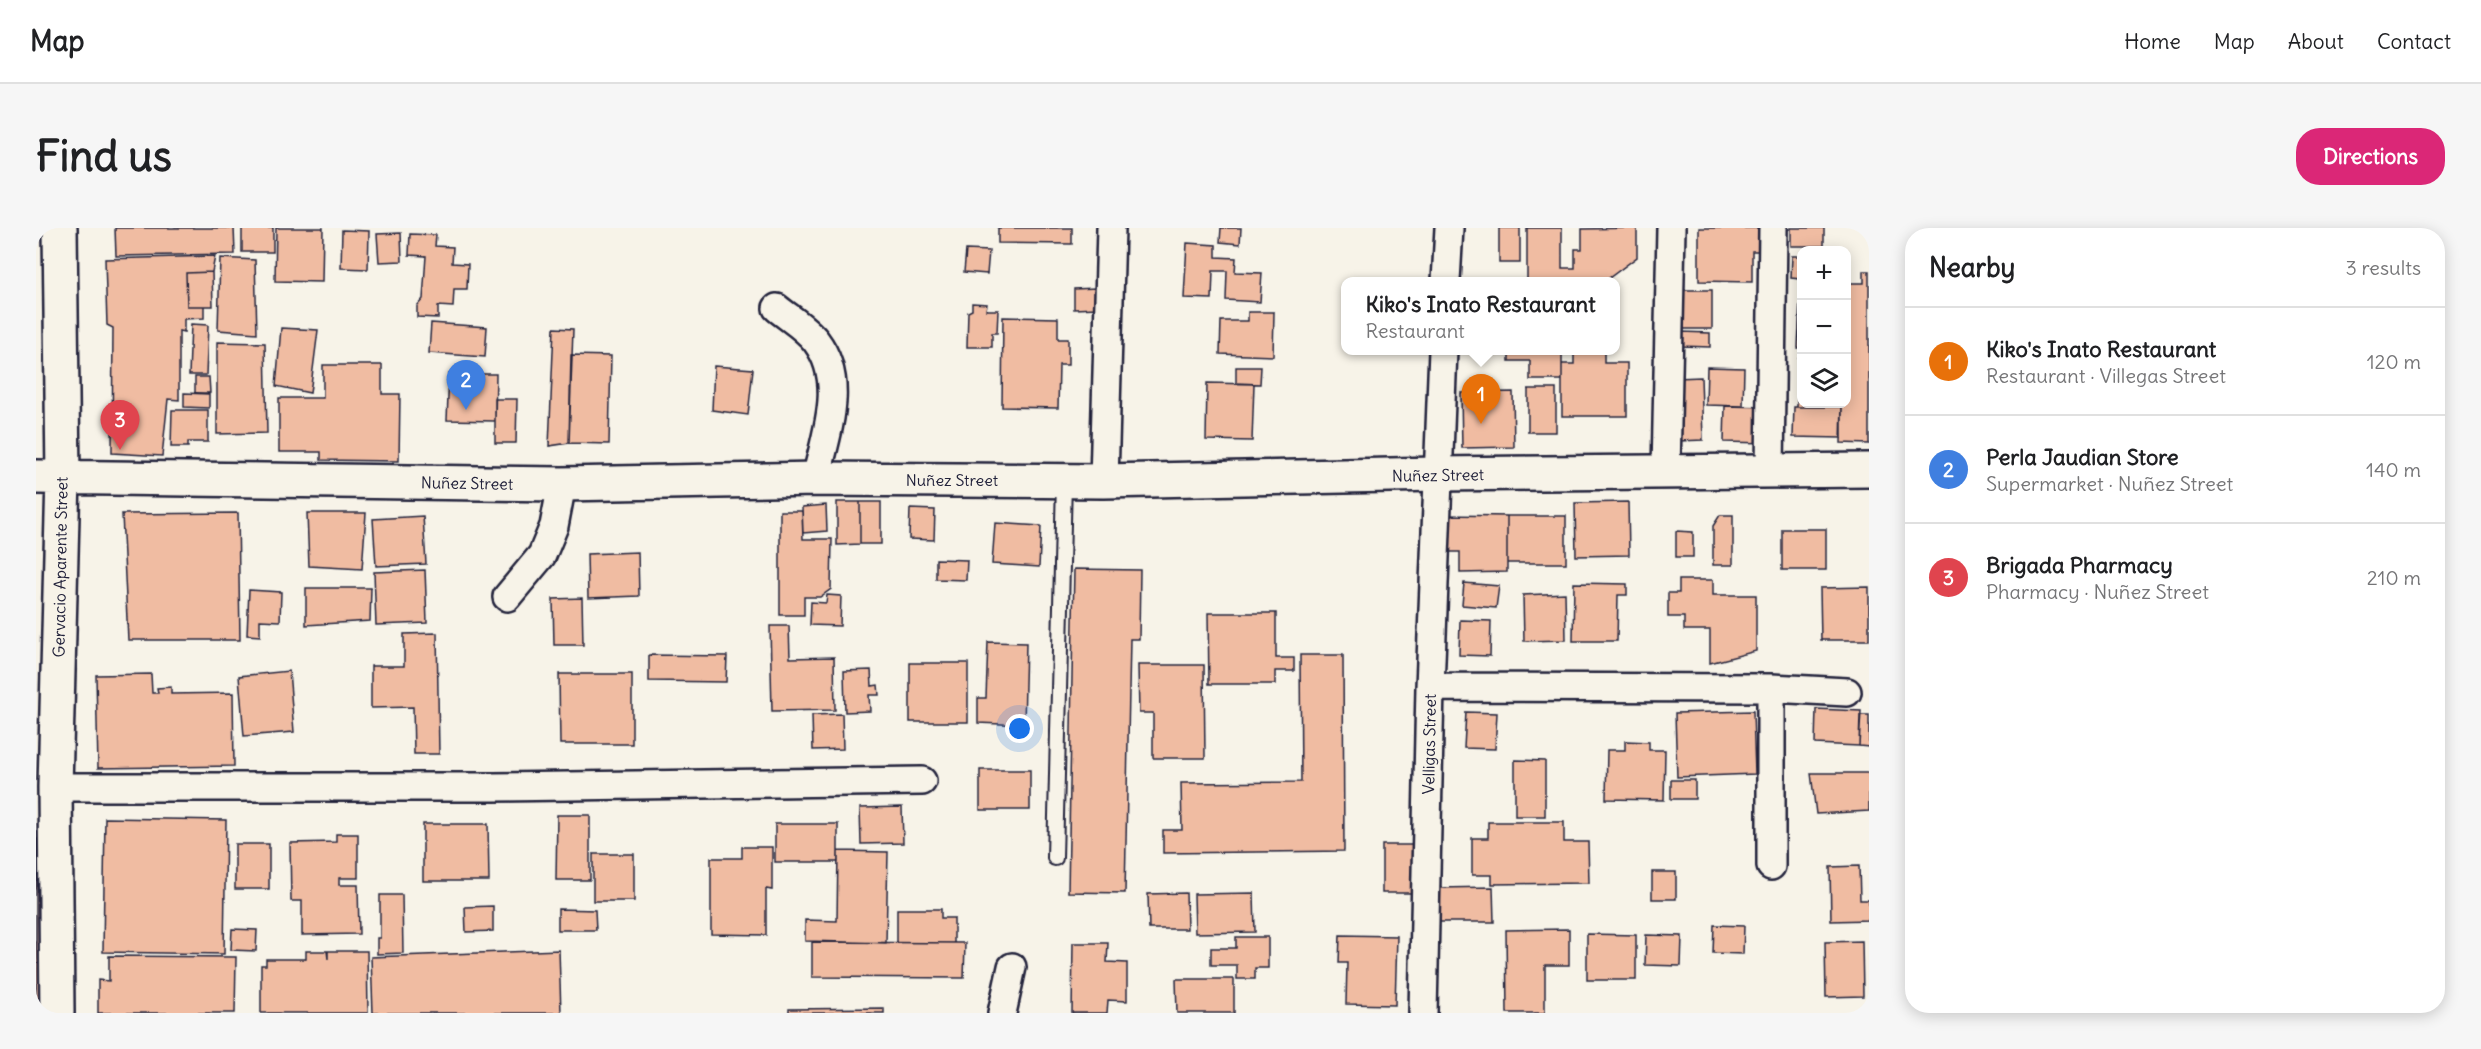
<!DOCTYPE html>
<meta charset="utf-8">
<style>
:root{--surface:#fff;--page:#f6f6f6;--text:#202124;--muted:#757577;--line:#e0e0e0;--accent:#db2777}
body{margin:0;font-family:Delius,sans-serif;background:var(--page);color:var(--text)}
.controls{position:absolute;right:18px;top:18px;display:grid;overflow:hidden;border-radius:12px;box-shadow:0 3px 15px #0003}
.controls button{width:54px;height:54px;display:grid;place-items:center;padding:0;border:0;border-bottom:2px solid var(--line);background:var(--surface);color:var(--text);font:30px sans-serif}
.you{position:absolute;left:984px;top:501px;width:21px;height:21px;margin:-15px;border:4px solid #fff;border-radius:50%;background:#1a73e8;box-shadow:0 0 0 9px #1a73e833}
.badge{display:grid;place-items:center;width:39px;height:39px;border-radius:50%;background:var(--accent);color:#fff;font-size:20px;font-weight:700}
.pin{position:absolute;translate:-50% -50px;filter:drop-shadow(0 2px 3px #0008)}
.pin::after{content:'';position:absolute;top:32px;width:21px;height:18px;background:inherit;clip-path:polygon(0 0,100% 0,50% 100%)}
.popup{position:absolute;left:1305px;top:49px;width:279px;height:78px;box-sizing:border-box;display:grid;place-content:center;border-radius:12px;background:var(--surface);filter:drop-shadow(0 2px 4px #0005);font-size:20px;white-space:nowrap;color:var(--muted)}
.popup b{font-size:22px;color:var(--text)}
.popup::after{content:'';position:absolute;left:50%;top:100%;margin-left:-12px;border:12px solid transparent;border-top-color:var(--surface)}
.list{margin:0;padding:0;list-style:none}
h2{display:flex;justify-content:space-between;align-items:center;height:78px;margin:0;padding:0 24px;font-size:26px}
h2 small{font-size:20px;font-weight:400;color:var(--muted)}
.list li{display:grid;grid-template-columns:39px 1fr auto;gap:18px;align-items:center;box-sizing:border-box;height:108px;padding:0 24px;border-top:2px solid var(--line)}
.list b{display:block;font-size:22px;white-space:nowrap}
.list p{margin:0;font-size:20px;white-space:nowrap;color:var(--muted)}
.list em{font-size:20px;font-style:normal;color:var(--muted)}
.icon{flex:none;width:33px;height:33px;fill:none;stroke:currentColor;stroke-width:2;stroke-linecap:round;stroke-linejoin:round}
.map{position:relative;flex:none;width:1833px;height:785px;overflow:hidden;border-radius:24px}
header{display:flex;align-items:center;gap:36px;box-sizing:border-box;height:84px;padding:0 30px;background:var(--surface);border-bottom:2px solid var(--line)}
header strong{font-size:28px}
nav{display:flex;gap:33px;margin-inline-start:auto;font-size:21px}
.intro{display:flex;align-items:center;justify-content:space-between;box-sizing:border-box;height:144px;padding:0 36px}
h1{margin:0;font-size:42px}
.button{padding:15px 27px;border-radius:24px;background:var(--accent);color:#fff;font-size:21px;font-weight:700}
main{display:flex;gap:36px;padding:0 36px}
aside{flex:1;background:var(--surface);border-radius:24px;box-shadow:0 3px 15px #0003}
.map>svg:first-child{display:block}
.building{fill:#f0bca2;stroke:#22223b;stroke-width:1.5}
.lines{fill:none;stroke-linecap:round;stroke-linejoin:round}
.lane-casing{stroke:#22223b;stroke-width:18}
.street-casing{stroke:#22223b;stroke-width:32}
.secondary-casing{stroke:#22223b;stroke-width:38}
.lane{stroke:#f7f3e8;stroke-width:14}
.street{stroke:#f7f3e8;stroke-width:27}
.secondary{stroke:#f7f3e8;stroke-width:33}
.labels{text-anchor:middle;stroke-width:4.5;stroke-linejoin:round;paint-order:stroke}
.street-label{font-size:16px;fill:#22223b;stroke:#f7f3e8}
</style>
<header>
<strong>Map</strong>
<nav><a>Home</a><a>Map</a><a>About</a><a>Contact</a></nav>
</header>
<div class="intro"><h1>Find us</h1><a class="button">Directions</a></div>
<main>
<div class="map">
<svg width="1833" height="785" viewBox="0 0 1833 785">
<rect width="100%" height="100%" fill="#f7f3e8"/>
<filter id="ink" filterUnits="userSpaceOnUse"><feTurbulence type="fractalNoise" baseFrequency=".0167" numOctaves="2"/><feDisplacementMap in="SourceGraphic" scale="12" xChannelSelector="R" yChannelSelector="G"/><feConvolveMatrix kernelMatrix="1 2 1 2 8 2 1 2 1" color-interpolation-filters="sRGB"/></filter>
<g filter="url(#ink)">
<!-- building -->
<path class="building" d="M79,0H198L199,26L80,28Z
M206,0H237V24H206Z
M240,0H287L286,54L239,53Z
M962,0H1036V16L962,15Z
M1185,0H1205L1204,16L1184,14Z
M1463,0H1484V35H1463Z
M1491,0H1526V40H1539V21H1546V1L1601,0V29L1569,53H1491Z
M1663,0H1724V23H1716V54L1663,53Z
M1755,0H1788V18H1755Z
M306,2L333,3L332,41L305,40Z
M365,5L366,33L343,34L341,6Z
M374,6L400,7L399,18L417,19L416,35L432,36L431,61H418L417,79L402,78V90L381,89V78L387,71L390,28L373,27Z
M1151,15L1180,17V29L1200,30L1199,44L1226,45L1224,74L1190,72L1191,43H1177L1176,71L1148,70Z
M930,22L953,23L951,46L928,44Z
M179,28L176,44L150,45L151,78H168V90L148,91V104L143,103V172L132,171L126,228L76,225L77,100L71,97L69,31Z
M1756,28H1766V68H1764V51L1755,50Z
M184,30L219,32L221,105L182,102Z
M1828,43H1833V216L1805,215L1806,176H1810V55H1828Z
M176,44L177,78H151L150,45Z
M1060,60L1061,80L1038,81V61Z
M1644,62H1676V101H1644Z
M1764,71H1766V120H1762Z
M936,75L951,76L950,82H962L961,105H956V119H931L932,84L936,82Z
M1212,84H1238L1237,128L1184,126L1185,93H1212Z
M967,89L1022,90V111H1032V137H1023L1022,180L966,179Z
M395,95L451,99L449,129L393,125Z
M155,96L172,97L170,147H153Z
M245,100L282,102L274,165L240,158Z
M518,100L537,101L533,215L513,218Z
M1645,104L1674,105V119L1645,118Z
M181,114L229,115L231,205L181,206Z
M1473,122H1526V152H1494V133H1473Z
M1538,122H1568V135H1591V188H1526V136H1538Z
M535,127L575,128L573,216L533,215Z
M1762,130H1766V176H1806V179H1761Z
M287,137H346V166H364L363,233L285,232V224H243V170H287Z
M678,138L717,141L712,187L676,182Z
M1200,139H1225L1224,156L1200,155Z
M1671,139L1708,140L1707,178L1670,177Z
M413,146H460L459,193L411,192Z
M159,149H173L174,165H159Z
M1665,149L1667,212L1643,213L1641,150Z
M1171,155L1218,156L1216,213L1170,212Z
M1492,161H1520V204H1492Z
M1477,164L1478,219L1426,220L1425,165Z
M148,165L173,166V180L148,179Z
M459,171H481L480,215H459Z
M1689,178L1733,179L1731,215L1688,214Z
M1758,179H1806V210L1757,209Z
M136,182H172V214H152V219H135Z
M801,274H824V316L801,317Z
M824,274H845V316H824Z
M1592,274L1593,327L1540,328L1539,275Z
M790,277L791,303L767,305L766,279Z
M874,281L899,282L898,312L873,311Z
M744,283H766L767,311H796L795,361L784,369H768V387H744Z
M202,285L204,412H92L86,286Z
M271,285H330L326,341L273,338Z
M1409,287L1471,288V344L1424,345V324H1409Z
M1684,287H1697V337H1677V298Z
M387,288L390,336L340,338L337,291Z
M1471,288H1530V335H1471Z
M959,295L1005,298L1003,339L956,336Z
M1746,301H1790V342H1746Z
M1640,303L1657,304V329H1640Z
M602,324L603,368L552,370L551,326Z
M900,331L931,332L930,352L900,351Z
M1038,341L1104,342L1103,411H1094L1089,665L1032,664Z
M389,342L391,395L340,397L338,344Z
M1643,352H1677V367H1720V423L1674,435V402H1648V389H1632V365H1643Z
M1428,355L1463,358L1460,380L1426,377Z
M1538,355L1591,356V367H1582L1581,413H1537Z
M1833,359V412H1785L1784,360Z
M270,360H335L334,393L270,397Z
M213,362L245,364L244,393L224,392V408L211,407Z
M1529,365L1530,412L1488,413L1487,367Z
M791,367L805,368L804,398L774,397L775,374L790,375Z
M546,370L547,417H518L517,371Z
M1172,385H1240V430H1258V443H1239V456H1173Z
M1424,392L1455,393L1454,428L1423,427Z
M734,398H753L754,430L798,429L799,482L736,483Z
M401,405L403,526H378L377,479L335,480V438H368V406Z
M952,414L990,415L988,497L942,495V470H950Z
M613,427L691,428L690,454L613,453Z
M1264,427H1307L1308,623L1127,625V602H1146L1145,555L1265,554Z
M874,435H932V494H874Z
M1102,437H1168L1169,530H1117V485H1103Z
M835,442L836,458L842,457L843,467H833L834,483L809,484L808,443Z
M253,443L258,504L208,508L203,448Z
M115,446L116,465H122L121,460L135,459V466L197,465L198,538L62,540L60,447Z
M523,446H596V516H524Z
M1780,481L1825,483L1823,518L1779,516Z
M1717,483L1719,546L1641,549L1639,485Z
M1430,484L1461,485L1459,521L1428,520Z
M806,486L807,521L777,522L776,487Z
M1824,487H1833V519L1823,518Z
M1589,513L1613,514V522H1629L1628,572L1570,571L1571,522H1589Z
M1479,532L1509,533V588H1479Z
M944,542H994V582H944Z
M1775,545H1833V583L1780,586Z
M1635,552H1659V571H1635Z
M866,579L867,615L825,616L824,580Z
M521,587H554V652H520Z
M69,590L190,592L188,726L67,724Z
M1452,594H1528V614H1552L1553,655L1456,656V647H1436V610H1452Z
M387,596H452L453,653H387Z
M739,596H802V634H739Z
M300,606H322V650H303V657H322L323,706L266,707V673H255L254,615L300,614Z
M0,610H3V785H0Z
M199,616H233V661H199Z
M1346,617H1380L1379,665H1346Z
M706,619H736V662L730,661V707L675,706V630H706Z
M802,623L852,624L850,715L769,713V692L801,693Z
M557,626H598V673H557Z
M1823,638L1824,672H1833V692L1795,693L1794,639Z
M1616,644H1640V671H1616Z
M1457,659L1458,694H1403V660Z
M1150,665L1151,701H1113L1112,666Z
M1218,665L1219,704L1159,705L1158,666Z
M344,667H366L367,725L341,726V710H344Z
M457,678V703L430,704L429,679Z
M522,681L559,682L560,702H522Z
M861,681H905V690H918V715H861Z
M1678,697L1708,698L1707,726L1677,725Z
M196,701L221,702L220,723L195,722Z
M1533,701V737H1509V785H1471L1470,702Z
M1551,706L1600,707V752H1551Z
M1304,707L1361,708L1359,777L1310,776L1311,735H1303Z
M1610,707L1646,708L1645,738L1609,737Z
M1200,709H1232V740H1219V751H1201V737H1175V720H1200Z
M1826,713L1827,768L1790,769L1789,714Z
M776,714L929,715L928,750L776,749Z
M1037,715H1072L1071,734L1091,735V773L1072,772L1071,785H1036Z
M523,722L525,785H337L335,729Z
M270,723H291L292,731V723H331L332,785H225V737H230V731H270Z
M73,728L200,729L199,785H62V752L73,753Z
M1140,751H1198V785H1141Z
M848,780V785H753V781Z"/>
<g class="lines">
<defs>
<path id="lane" d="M1019,630L1028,253"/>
<path id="street" d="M1410,53L1413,0
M741,80C753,90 770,100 780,113C811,154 790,205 780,251
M1734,243L1737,0
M1630,244L1635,0
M1068,253L1075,0
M471,369L506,327L518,298L526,256
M1394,459L1735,460L1811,464
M1735,460V638
M19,559H457L886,553
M966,785L976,739
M1387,785L1394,459L1407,122"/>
<path id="secondary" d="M0,249L526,256L780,251L1068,253L1401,246L1833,242
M21,785L19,559L27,249L24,0"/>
</defs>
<!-- lane casing -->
<use href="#lane" class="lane-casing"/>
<!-- street casing -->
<use href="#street" class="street-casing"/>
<!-- secondary casing -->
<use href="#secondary" class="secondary-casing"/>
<!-- lane -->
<use href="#lane" class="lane"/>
<!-- street -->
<use href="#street" class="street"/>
<!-- secondary -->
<use href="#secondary" class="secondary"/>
</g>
</g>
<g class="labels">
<!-- street labels -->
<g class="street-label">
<text transform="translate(1402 247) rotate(-1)" y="6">Nuñez Street</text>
<text x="916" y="258">Nuñez Street</text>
<text transform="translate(431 255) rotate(1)" y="6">Nuñez Street</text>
<text transform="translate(24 339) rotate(-89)" y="6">Gervacio Aparente Street</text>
<text transform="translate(1393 516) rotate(-89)" y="6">Velligas Street</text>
</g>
</g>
</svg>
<div class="controls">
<button>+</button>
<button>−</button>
<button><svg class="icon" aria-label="layers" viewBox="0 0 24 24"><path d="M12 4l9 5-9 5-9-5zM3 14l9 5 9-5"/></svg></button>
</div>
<div class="you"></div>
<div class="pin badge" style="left:1445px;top:196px;background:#e8710a">1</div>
<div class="popup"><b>Kiko's Inato Restaurant</b>Restaurant</div>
<div class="pin badge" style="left:430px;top:182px;background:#3f7fe0">2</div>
<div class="pin badge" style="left:84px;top:222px;background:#e0444e">3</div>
</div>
<aside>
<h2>Nearby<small>3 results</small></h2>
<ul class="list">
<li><span class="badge" style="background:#e8710a">1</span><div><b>Kiko's Inato Restaurant</b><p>Restaurant · Villegas Street</p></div><em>120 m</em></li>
<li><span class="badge" style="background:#3f7fe0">2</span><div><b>Perla Jaudian Store</b><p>Supermarket · Nuñez Street</p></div><em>140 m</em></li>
<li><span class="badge" style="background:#e0444e">3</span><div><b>Brigada Pharmacy</b><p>Pharmacy · Nuñez Street</p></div><em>210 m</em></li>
</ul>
</aside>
</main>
